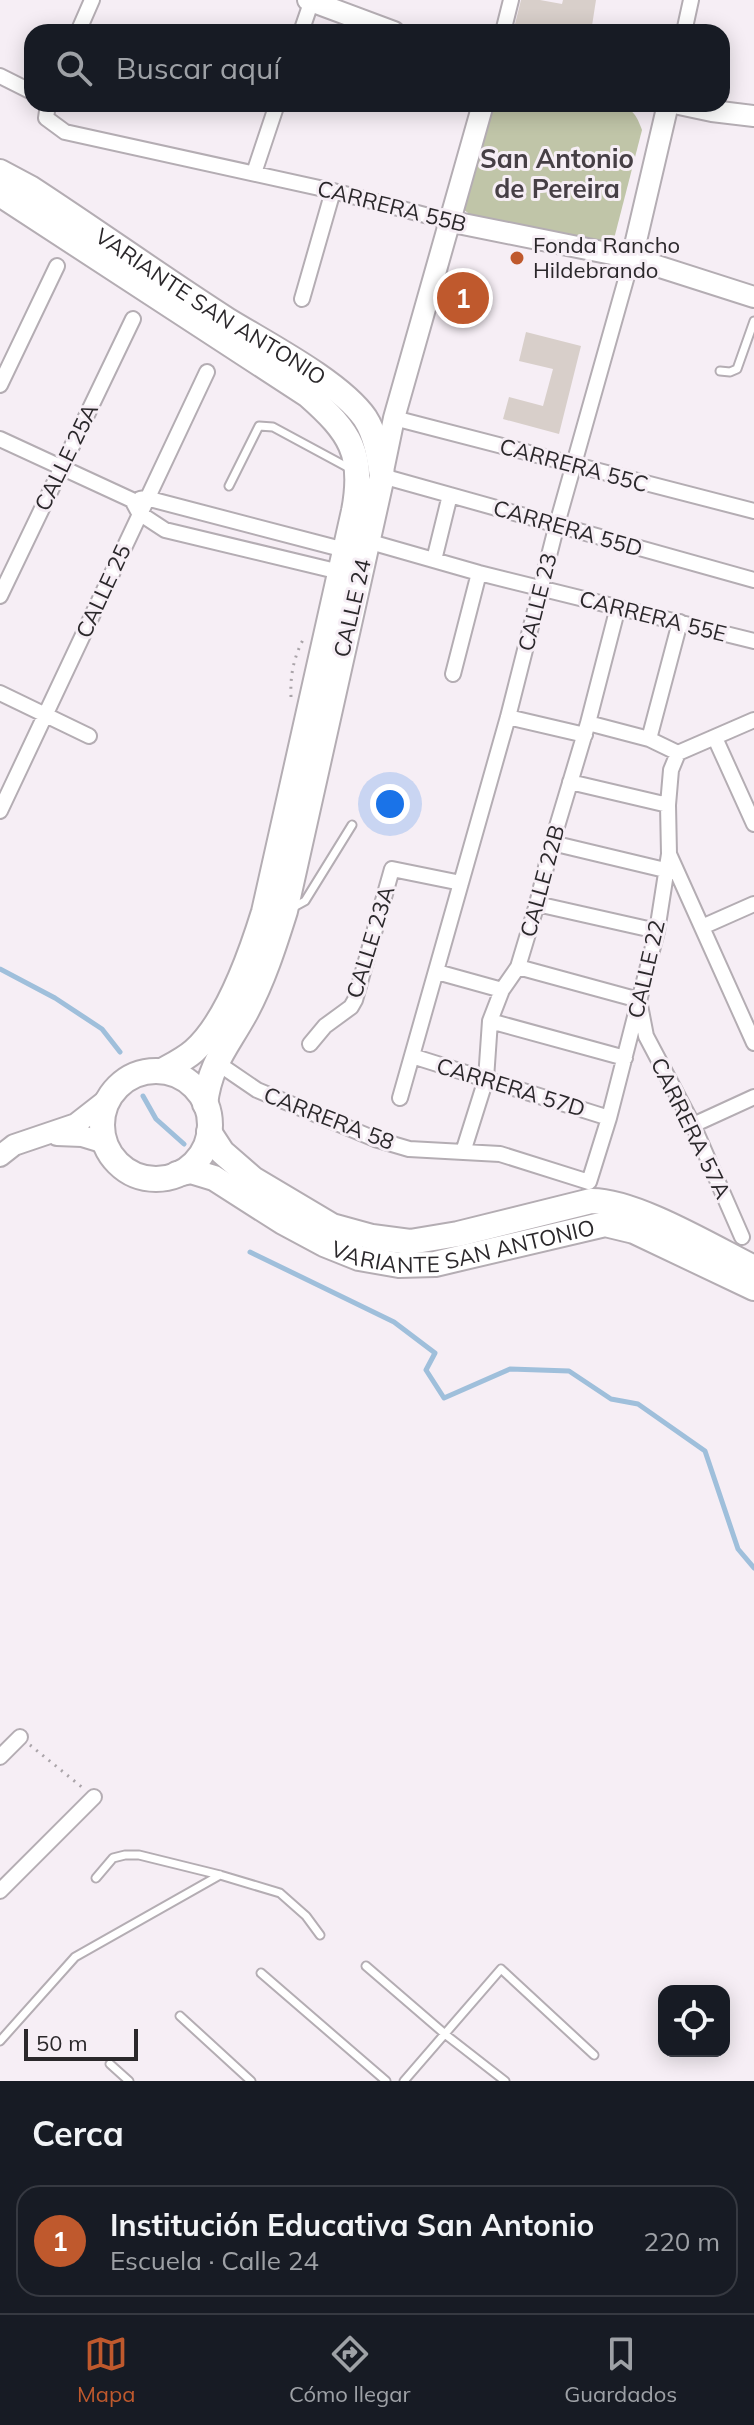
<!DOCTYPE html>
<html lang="es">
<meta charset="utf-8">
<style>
:root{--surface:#171b24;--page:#20242c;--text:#f1f3f6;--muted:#9ea1a6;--line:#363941;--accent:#bf592d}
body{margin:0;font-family:Mulish,sans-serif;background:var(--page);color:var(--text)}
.controls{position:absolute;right:24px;bottom:24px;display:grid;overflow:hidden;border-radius:16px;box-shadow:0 4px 20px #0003}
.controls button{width:72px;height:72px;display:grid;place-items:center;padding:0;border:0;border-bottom:2px solid var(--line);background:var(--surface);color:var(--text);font:40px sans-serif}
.scale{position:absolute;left:24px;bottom:20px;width:114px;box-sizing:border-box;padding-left:8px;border:4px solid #2b282b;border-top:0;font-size:22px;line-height:28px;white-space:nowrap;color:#2b282b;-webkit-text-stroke:6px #f6eef5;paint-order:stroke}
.you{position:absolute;left:390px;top:804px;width:28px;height:28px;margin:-20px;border:6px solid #fff;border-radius:50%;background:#1a73e8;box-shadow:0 0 0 12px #1a73e833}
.badge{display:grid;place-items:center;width:52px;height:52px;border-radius:50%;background:var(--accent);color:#fff;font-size:26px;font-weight:700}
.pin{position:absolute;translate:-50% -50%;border:4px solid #fff;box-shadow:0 2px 8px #0006}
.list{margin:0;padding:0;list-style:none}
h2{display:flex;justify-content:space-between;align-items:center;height:104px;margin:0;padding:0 32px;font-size:34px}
h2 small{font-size:26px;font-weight:400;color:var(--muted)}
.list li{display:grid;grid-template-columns:52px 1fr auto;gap:24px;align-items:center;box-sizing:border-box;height:112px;margin:0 16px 16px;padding:0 16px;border:2px solid var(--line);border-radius:24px}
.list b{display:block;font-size:30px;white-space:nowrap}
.list p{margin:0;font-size:26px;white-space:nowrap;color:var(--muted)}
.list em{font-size:26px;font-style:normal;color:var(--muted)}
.icon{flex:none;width:44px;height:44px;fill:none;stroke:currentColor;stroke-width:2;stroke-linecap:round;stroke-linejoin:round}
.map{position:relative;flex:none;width:754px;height:2081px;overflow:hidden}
.search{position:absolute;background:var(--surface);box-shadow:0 4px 20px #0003;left:24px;right:24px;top:24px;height:88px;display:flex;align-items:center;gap:20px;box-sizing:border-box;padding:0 28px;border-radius:24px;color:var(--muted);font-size:30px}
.sheet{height:232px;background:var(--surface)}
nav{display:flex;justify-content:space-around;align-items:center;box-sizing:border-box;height:112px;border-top:2px solid var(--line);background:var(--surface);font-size:22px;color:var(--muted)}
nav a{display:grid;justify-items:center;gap:4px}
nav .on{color:var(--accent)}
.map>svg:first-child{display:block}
.green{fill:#c0c5a8}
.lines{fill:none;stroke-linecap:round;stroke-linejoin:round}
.stream{stroke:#9fbfdb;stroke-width:5}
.building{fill:#d8cfca}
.lane-casing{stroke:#b4adb3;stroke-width:11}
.street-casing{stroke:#b4adb3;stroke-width:18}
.secondary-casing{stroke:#b4adb3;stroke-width:24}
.primary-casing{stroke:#b4adb3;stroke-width:28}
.path{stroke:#aaa4a9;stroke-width:3;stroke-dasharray:2 6;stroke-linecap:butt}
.lane{stroke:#fff;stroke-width:7}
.street{stroke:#fff;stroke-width:14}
.secondary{stroke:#fff;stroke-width:20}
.primary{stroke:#fff;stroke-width:24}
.poi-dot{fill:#bf592d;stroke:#f6eef5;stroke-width:3}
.labels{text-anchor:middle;stroke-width:6;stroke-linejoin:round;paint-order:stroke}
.street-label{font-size:22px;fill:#2b282b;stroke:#f6eef5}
.poi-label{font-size:22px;fill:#2b282b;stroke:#f6eef5;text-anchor:start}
.quarter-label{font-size:26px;font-weight:bold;fill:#463f45;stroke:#f6eef5}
</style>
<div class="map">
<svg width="754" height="2081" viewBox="0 0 754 2081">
<rect width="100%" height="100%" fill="#f6eef5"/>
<!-- green -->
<path class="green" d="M487,104H614C632,107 636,114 642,130L615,235L607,245L475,218L464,210L459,202Z"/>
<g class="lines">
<!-- stream -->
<path class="stream" d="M0,969L55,998L102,1029L120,1052
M143,1096L156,1119L184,1144
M250,1252L394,1322L435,1353L426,1370L444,1398L510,1369L569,1371L611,1399L638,1404L705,1451L738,1549L754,1568"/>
</g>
<!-- building -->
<path class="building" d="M521,0H540L562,4L563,0H596L591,32H513Z
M526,332L581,346L559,434L503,419L509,397L543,406L553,369L519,361Z"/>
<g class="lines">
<defs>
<path id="lane" d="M720,371L730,372L737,369L754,321
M229,486L259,426L273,427L349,468
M294,907L305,901L352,825
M96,1878L113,1858L125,1855H139L220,1875L280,1893L306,1916L320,1935
M366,1966L446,2035L505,2081
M261,1973L386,2081
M180,2016L251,2081
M0,2041L75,1957L220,1875
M110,2064L129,2081
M404,2081L501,1969L594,2055"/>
<path id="street" d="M78,32L92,0
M301,32L312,0
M503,32L511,0
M684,32L691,0
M0,76L32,92
M48,104L46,118L65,132L333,191L448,221
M254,173L277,104
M302,299L333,191
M0,385L57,266
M394,418L754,511
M0,439L132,500L139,513L165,530L340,572
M382,476L754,580
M140,499L146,498L345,550
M367,541L479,573L754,641
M434,560L450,495
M0,596L133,319
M453,674L479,573
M0,693L89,736
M508,717L585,735
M588,723L649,739L678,753
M715,738L754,824
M649,739L680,622
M678,753L754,720
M570,782L668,805
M0,811L207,372
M552,843L665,870
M669,854L754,1043
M537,904L657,931
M702,927L754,904
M518,967L639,1000L646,1036L693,1125L742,1237
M437,972L502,990
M490,1021L625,1058
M310,1044L325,1026L351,1007L355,1000L392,869L461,883
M412,1056L609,1118
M216,1062L257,1090L375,1139L409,1149L500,1154L589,1182L609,1118L657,931L669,854L668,805L671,770L678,753
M400,1098L508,717L557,524L632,258
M693,1125L754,1097
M463,1152L486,1079L490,1021L502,990L518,967L537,904L552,843L588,723L618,607
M0,1757L20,1737
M0,1891L94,1797"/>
<path id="secondary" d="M308,0L394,32
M679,104L712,111L754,116
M448,221L632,258L754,297
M632,258L668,104
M383,471L394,418L483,104
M57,1135L82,1136L105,1143
M0,1156L14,1145L76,1124L108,1099"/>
<g id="primary">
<path id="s1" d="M0,172L30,188C96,231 160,277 227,320C266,344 340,382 365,418C376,435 379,456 382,476L285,911C274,946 263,980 246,1012C227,1047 210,1063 205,1104"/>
<path d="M0,194L308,395C350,432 365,454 354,511L264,912C251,954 228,1021 194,1051C185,1059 173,1065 162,1071"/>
<circle cx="156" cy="1125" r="54"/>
<path d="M209,1132L222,1152L253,1179L332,1226L372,1237L410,1242L458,1234L591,1201C634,1200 714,1248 754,1268"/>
<path id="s2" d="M177,1174L191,1171L214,1178L283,1222L324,1244L359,1258L399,1265L435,1264L605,1224L634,1231L754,1288"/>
</g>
</defs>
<!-- lane casing -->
<use href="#lane" class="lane-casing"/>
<!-- street casing -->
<use href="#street" class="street-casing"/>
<!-- secondary casing -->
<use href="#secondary" class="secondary-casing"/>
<!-- primary casing -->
<use href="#primary" class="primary-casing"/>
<!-- path -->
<path class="path" d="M291,697C290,674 294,656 305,636
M30,1745L83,1788"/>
<!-- lane -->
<use href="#lane" class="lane"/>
<!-- street -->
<use href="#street" class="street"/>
<!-- secondary -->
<use href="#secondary" class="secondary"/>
<!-- primary -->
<use href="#primary" class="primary"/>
</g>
<!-- markers -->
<circle class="poi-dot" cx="517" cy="258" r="8"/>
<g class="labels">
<!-- street labels -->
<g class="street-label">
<text transform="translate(392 206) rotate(14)" y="8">CARRERA 55B</text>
<text dy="8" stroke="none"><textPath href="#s1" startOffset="250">VARIANTE SAN ANTONIO</textPath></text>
<text transform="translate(66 457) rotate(-64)" y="8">CALLE 25A</text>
<text transform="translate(574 465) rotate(15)" y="8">CARRERA 55C</text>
<text transform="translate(568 528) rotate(16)" y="8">CARRERA 55D</text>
<text transform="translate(103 591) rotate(-65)" y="8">CALLE 25</text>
<text transform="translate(537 602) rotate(-76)" y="8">CALLE 23</text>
<text transform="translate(352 608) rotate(-77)" y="8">CALLE 24</text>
<text transform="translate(653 616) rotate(14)" y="8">CARRERA 55E</text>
<text transform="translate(542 881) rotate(-75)" y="8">CALLE 22B</text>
<text transform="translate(370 942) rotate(-73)" y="8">CALLE 23A</text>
<text transform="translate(646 969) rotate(-77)" y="8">CALLE 22</text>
<text transform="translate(511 1087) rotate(17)" y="8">CARRERA 57D</text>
<text transform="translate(329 1118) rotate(21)" y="8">CARRERA 58</text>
<text transform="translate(691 1128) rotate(64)" y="8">CARRERA 57A</text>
<text dy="8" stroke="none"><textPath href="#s2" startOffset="310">VARIANTE SAN ANTONIO</textPath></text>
</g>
<!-- poi labels -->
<g class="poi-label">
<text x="533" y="253">Fonda Rancho<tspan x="533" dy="25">Hildebrando</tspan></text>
</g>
<!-- quarter labels -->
<g class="quarter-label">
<text x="557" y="168">San Antonio<tspan x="557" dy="30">de Pereira</tspan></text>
</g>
</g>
</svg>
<div class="controls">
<button><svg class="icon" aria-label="locate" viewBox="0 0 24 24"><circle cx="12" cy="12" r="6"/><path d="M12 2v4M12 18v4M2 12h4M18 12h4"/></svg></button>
</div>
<div class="scale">50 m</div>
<div class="you"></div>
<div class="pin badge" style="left:463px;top:298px">1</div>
<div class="search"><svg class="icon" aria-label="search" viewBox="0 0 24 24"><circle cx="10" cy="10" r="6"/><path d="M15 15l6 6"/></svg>Buscar aquí</div>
</div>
<section class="sheet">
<h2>Cerca<small></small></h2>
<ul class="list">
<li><span class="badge">1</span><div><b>Institución Educativa San Antonio</b><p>Escuela · Calle 24</p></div><em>220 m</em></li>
</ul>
</section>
<nav>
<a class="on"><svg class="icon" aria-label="map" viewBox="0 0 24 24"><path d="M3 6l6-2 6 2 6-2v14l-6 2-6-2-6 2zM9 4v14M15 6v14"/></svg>Mapa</a>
<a><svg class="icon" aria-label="directions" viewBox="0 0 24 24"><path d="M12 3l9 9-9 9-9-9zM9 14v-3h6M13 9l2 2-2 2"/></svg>Cómo llegar</a>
<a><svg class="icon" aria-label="saved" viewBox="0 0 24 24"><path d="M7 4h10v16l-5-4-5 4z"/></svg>Guardados</a>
</nav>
